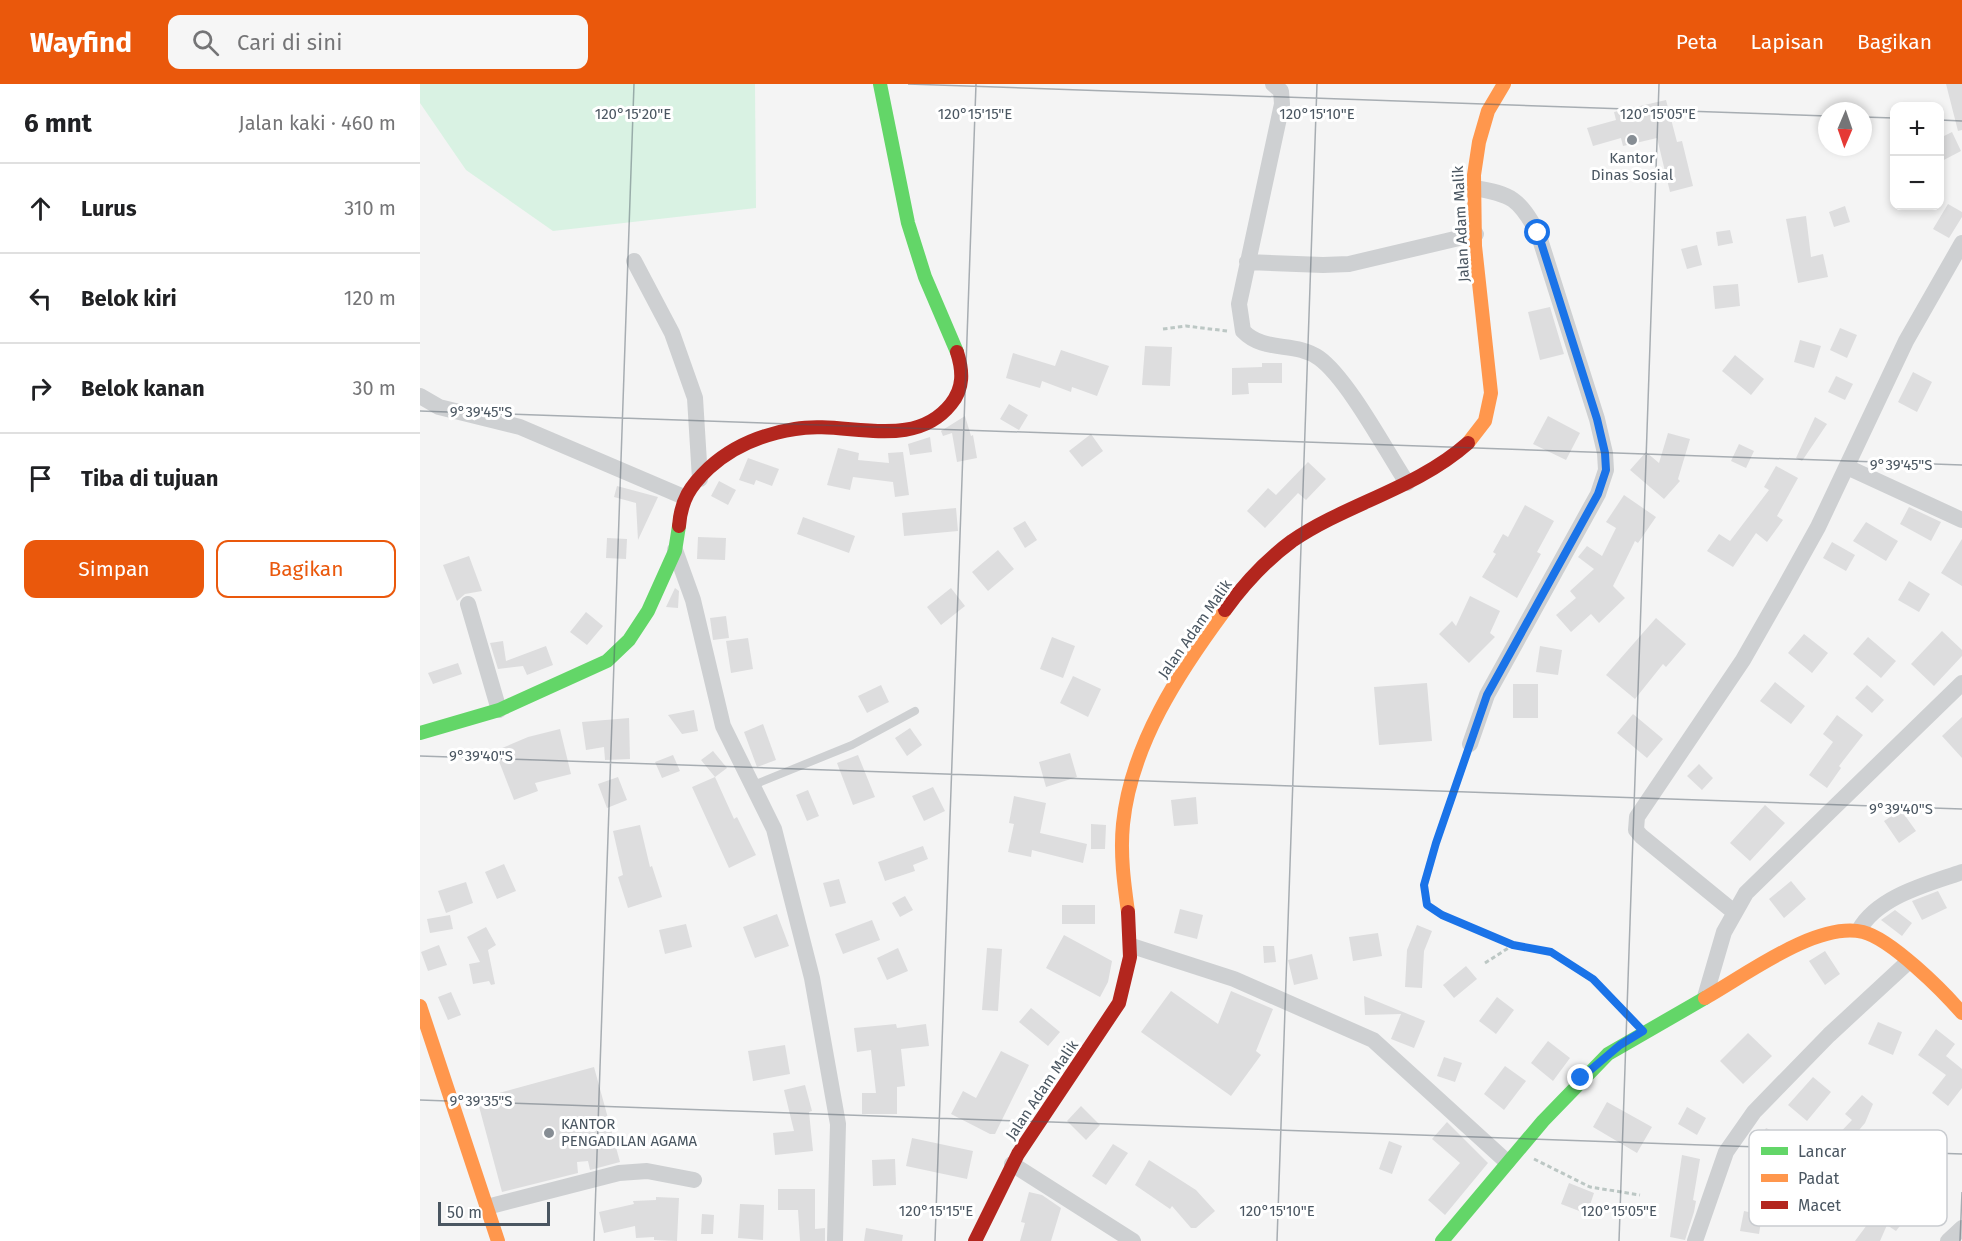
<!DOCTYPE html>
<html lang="id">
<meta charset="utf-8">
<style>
:root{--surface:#fff;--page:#f6f6f6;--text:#202124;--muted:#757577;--line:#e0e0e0;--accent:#ea580c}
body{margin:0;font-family:"Fira Sans",sans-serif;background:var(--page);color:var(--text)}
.controls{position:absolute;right:18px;top:18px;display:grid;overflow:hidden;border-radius:12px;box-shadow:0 3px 9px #0003}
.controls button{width:54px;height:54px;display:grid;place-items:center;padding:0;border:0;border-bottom:2px solid var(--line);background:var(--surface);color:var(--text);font:30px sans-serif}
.compass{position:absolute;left:1398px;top:18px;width:54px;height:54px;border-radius:50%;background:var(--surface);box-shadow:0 3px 9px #0003;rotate:182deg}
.scale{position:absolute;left:18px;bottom:15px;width:112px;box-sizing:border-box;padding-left:6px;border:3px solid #4a5661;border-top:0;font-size:16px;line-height:21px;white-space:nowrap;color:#4a5661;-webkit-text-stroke:4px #fff;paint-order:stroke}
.stop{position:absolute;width:18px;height:18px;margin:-14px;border:4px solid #1a73e8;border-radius:50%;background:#fff}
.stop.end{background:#1a73e8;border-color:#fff;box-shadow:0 2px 6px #0008}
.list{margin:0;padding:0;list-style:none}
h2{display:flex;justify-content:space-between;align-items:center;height:78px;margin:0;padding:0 24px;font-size:26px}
h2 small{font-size:20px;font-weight:400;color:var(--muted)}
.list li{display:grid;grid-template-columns:39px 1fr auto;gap:18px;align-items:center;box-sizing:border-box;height:90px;padding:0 24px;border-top:2px solid var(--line)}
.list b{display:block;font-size:22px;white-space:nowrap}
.list em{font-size:20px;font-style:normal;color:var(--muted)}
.actions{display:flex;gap:12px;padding:18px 24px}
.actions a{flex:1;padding:14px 0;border:2px solid var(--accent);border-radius:12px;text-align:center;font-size:21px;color:var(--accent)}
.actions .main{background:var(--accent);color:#fff}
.icon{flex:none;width:33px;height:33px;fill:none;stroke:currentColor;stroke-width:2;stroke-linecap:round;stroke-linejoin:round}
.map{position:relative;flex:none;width:1542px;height:1157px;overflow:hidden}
header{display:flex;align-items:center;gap:36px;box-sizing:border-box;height:84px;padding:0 30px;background:var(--accent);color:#fff}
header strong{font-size:28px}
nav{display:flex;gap:33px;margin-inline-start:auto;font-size:21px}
.search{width:420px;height:54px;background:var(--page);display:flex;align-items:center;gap:15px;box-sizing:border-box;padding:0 21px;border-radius:12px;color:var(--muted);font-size:22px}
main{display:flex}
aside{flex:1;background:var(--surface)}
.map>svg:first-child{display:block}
.green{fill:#d9f2e3}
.building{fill:#ddddde}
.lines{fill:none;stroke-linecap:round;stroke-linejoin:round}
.path{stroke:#bcc7c4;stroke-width:3;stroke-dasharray:4.5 3;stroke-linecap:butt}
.lane{stroke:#ced0d2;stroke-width:8}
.street{stroke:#ced0d2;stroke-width:16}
.fast{stroke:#63d668;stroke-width:14}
.slow{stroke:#ff974d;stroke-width:14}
.jam{stroke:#b3261e;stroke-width:14}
.route{stroke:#1a73e8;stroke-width:8}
.ticks{fill:none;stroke:#4a5661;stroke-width:1.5;stroke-opacity:0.45}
.poi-dot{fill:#868d94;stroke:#fff;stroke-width:2}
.labels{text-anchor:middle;stroke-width:6;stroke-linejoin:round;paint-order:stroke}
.poi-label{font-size:15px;fill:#4a5661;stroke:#fff}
.street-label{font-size:15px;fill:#4a5661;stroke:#fff}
.key{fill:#fff;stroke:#c9ccd0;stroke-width:1.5}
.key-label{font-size:16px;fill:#4a5661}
.ticks-label{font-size:15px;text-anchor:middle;fill:#4a5661;stroke:#fff;stroke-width:6;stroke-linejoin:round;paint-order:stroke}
</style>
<header>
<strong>Wayfind</strong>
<div class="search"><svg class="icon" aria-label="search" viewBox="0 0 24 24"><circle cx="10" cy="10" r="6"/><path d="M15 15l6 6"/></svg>Cari di sini</div>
<nav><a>Peta</a><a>Lapisan</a><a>Bagikan</a></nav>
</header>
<main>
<aside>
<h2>6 mnt<small>Jalan kaki · 460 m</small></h2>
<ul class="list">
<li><svg class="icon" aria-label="ahead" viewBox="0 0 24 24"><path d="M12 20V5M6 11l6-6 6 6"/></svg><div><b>Lurus</b></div><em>310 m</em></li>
<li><svg class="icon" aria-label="left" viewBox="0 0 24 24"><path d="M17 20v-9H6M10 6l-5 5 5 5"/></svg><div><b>Belok kiri</b></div><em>120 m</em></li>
<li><svg class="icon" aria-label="right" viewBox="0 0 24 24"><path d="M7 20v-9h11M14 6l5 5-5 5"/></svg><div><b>Belok kanan</b></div><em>30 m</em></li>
<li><svg class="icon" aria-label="arrive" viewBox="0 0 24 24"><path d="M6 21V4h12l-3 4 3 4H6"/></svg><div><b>Tiba di tujuan</b></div></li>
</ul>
<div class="actions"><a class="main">Simpan</a><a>Bagikan</a></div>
</aside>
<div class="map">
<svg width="1542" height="1157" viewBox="0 0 1542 1157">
<rect width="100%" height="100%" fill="#f4f4f4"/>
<!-- green -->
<path class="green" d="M0,0H335L336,124L133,147L46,86L0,19Z"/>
<!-- building -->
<path class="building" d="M1526,0H1542V46L1538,47Z
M1246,16L1257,58L1262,57L1273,102L1250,108L1237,54L1203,62L1201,54L1173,62L1167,44L1196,36L1194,28Z
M1532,48L1541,67L1520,78V54Z
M1528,120L1542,128V133L1529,154L1513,145Z
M1425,122L1430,138L1414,143L1409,128Z
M1386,132L1391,173L1403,170L1408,193L1378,199L1366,135Z
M1310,146L1313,159L1298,162L1296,148Z
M1277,161L1282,181L1267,185L1261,165Z
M1318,200L1320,222L1295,225L1293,202Z
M1130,223L1144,270L1120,276L1108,228Z
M1420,244L1437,251L1427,274L1410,266Z
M1380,256L1401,262L1394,284L1374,278Z
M725,262L752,263L750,302L722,301Z
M641,266L689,282L677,312L652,303L651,308L622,297L620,304L586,294L593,269L635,282Z
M1315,271L1344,295L1331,311L1302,287Z
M842,279H862V299H828L829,310L812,311V284L842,283Z
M1493,288L1512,298L1497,328L1478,318Z
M1416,292L1433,300L1425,316L1408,308Z
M589,320L608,331L599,346L580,335Z
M545,332L551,352L553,351L557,374L537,378L532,349L523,352L521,347Z
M1128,332L1160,349L1146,376L1113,360Z
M1395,333L1407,340L1382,377L1376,374Z
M1248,349L1270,355L1258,395L1260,397L1244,415L1210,386L1226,368L1239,379Z
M671,350L683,367L662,383L649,367Z
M510,353L512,368L490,371L488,360Z
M1319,360L1334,367L1326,384L1311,377Z
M418,364L439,369L438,376L469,379L468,369L483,368L489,411L475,413L473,398L433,393L430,406L407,401Z
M328,374L359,385L352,402L336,396L334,401L319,396Z
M888,378L906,395L886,416L878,409L845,444L827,427L848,404L856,411Z
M1356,382L1378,394L1357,432L1363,436L1347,458L1336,449L1313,483L1287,467L1299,450L1310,457L1349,406L1344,403Z
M299,397L316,406L308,421L291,412Z
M197,402L238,413L218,456L216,419L194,413Z
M1204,411L1236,433L1218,459L1215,457L1193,502L1205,514L1179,539L1171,530L1151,548L1136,531L1156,514L1150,507L1174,485L1158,473L1167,462L1182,472L1196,444L1186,438Z
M1105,421L1134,437L1117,468L1121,470L1097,514L1062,493L1076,470L1073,468L1083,450L1088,453Z
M1489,423L1521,438L1511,457L1480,440Z
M536,424L538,447L484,452L482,429Z
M383,433L435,452L429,469L377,450Z
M605,437L617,456L605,464L593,444Z
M1446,438L1478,457L1466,477L1433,457Z
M278,453L306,454L305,476L277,475Z
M187,454L207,455L206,475L186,474Z
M1542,455V502L1521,489Z
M1412,458L1435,471L1426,487L1403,474Z
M578,466L594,485L568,507L552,488Z
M49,472L62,507L45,510L37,517L23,481Z
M1489,497L1510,510L1499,528L1478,516Z
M255,504L259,507L258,524L246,523Z
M531,504L545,522L521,541L507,523Z
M1050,512L1080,527L1070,549L1075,553L1049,579L1019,550L1032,537L1036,542Z
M166,528L183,542L167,561L150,548Z
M306,532L309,554L293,556L290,534Z
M1236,534L1266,560L1246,583L1243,580L1215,615L1186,591Z
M1522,547L1542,566V572L1514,602L1491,580Z
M1384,550L1408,569L1392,589L1368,569Z
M632,553L655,562L643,594L620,585Z
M1448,553L1476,577L1461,594L1433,570Z
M328,554L333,585L311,589L306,557Z
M83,557L86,577L126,562L133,581L107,591L103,582L78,585L70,559Z
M1120,562L1142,566L1138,591L1116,588Z
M38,579L42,590L13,600L8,589Z
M653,592L681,605L668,633L640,619Z
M1355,598L1385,622L1371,640L1340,617Z
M1007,599L1012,657L959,661L954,603Z
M1093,600H1118V634H1093Z
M461,601L469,618L447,629L438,612Z
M1447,601L1464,616L1452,629L1435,614Z
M274,626L278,647L262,650L248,631Z
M1213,630L1243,655L1227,674L1197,649Z
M1417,631L1443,651L1419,682L1421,684L1407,704L1389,691L1413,658L1403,650Z
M1542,633V674L1522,652Z
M209,634L210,675L185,676L184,663L166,666L162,638Z
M343,640L356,676L337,683L324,648Z
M490,644L502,661L487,672L475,654Z
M140,645L151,690L115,699L118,707L94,716L75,667L108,653Z
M293,667L307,684L295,693L281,676Z
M650,669L657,693L626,703L619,678Z
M253,671L260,687L242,694L235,678Z
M438,671L455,713L433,721L417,679Z
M1279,680L1293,694L1282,706L1267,692Z
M198,693L207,716L187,724L178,700Z
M295,693L314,735L317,733L336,771L309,784L272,703Z
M513,703L525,727L504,737L492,712Z
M388,706L399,732L387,737L376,711Z
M594,712L626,719L620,749L667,760L663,779L612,766L611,773L588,768L594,740L589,739Z
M776,713L778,740L754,742L751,716Z
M1345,721L1365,739L1330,777L1310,759Z
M1481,726L1496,747L1479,759L1464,737Z
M671,740L686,741L685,765H671Z
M220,741L230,783L232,782L242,813L208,824L198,793L203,791L193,747Z
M503,762L508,775L493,781L495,787L465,797L458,778Z
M84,780L96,807L77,815L65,788Z
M419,795L426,819L410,823L403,799Z
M1371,797L1386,815L1364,834L1349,815Z
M46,798L53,819L26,829L18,807Z
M1518,807L1527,824L1502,836L1492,817Z
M485,812L493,826L480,833L472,819Z
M642,821H675V840H642Z
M760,825L783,831L777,855L754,849Z
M1475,826L1492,839L1482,852L1461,836Z
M357,830L369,862L335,874L323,843Z
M30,831L33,845L10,849L7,835Z
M452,836L460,856L423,870L415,850Z
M266,840L272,863L245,870L239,846Z
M997,841L1012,847L1004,867L1002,904L985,903L987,866Z
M66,843L76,861L68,866L75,900L71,901L69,897L53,900L49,880L60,878L47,853Z
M958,849L962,872L933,877L929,853Z
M644,851L692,877L688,898L680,913L626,884Z
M19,861L27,881L8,887L1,868Z
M843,862H854L856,878L844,879Z
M478,864L488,887L467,896L457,874Z
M567,864L582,865L578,927L562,926Z
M1405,867L1420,890L1405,901L1389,877Z
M892,870L898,895L874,901L868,876Z
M1046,882L1057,895L1034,914L1023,901Z
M751,907L798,940L811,907L853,925L836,967L841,971L811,1012L721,948Z
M31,908L41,931L28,936L18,913Z
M944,912L1005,937L994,964L971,955L981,930L945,931Z
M1077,913L1094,926L1076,950L1059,937Z
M611,924L640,948L628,962L599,938Z
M1458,938L1482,948L1473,971L1448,960Z
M476,940L477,944L506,940L509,962L481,965L485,1002L477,1003V1030H442V1009H456L451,966L437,968L434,944Z
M1516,945L1535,960L1526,972L1542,985V1004L1528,1022L1512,1009L1526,991L1498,971Z
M1328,949L1352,972L1323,1000L1300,977Z
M1128,957L1150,974L1133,997L1111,979Z
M365,961L370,990L333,997L328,967Z
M581,967L609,981L575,1050H570L531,1030L543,1007L556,1014Z
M1024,973L1042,979L1035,998L1017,992Z
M1085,982L1106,997L1084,1026L1064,1010Z
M174,983L200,1078L170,1086L168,1077L157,1078L158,1089L82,1108L57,1015Z
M1393,993L1411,1008L1387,1037L1368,1021Z
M385,1001L392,1027L389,1028L393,1067L355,1071L353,1049L374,1047L364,1006Z
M1442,1011L1453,1020L1445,1039L1434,1052L1462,1080L1451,1091L1411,1058L1432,1036L1425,1030Z
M1187,1018L1232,1043L1217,1069L1173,1043Z
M661,1022L680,1041L666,1056L647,1037Z
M1267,1023L1286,1034L1277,1051L1258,1040Z
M1027,1038L1068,1079L1025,1131L1008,1116L1040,1079L1012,1055Z
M1346,1044L1375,1058L1363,1083L1357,1110L1331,1104L1335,1085L1340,1086L1335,1083L1339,1066L1336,1065Z
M492,1054L553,1067L547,1095L486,1082Z
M969,1057L982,1062L972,1090L959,1085Z
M693,1060L708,1069L686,1101L672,1092Z
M1262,1071L1280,1075L1273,1116L1276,1117L1274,1128L1265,1156L1250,1153Z
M475,1075L476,1101L453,1102L452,1076Z
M729,1076L776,1106L795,1127L776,1144H771L752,1122L750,1125L715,1101Z
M1149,1099L1174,1109L1167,1130L1141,1120Z
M358,1105H395V1145L405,1144V1157H380L378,1126H358Z
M609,1108L622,1111L641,1124L631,1157H600L605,1139L601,1138Z
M1470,1110L1492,1126L1476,1147L1467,1141L1460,1157H1435Z
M236,1113L259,1114L257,1157L234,1156V1153L216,1154L215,1142L184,1149L179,1128L214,1120L213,1117L236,1116Z
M320,1120L344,1121L343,1156L318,1154Z
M1324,1127L1342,1131L1339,1150L1320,1147Z
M282,1130L294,1131L293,1150H281Z
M446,1144L483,1151L482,1157H444Z"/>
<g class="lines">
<!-- path -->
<path class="path" d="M743,245L766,242L807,247
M1046,672L1004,801L1007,821L1022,831L1093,861
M1065,879L1093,861L1131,868L1173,895L1212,935
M1114,1075L1170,1103L1220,1111"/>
<!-- lane -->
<path class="lane" d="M331,702L432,661L495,627"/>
<!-- street -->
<path class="street" d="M853,0L861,7L862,20L819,220L823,247C844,269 875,257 899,274C928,295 966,367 987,399
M214,177L252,249L275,314L280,395
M827,178L903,181L929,180L1056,150
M0,312L19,323L100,343L264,413
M1427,383L1542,436
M255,466L273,516L303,642L354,745L392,894L418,1040L415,1157
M48,520L79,626
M1050,660L1067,611L1178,410L1186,386L1185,369L1177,335L1118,149C1099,115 1092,110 1054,104
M1314,828L1221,752L1216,746L1217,733L1323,576L1363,506L1398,443L1486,257L1542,159
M1439,846C1458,812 1508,800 1542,788
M712,862L814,895L953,956L1087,1078
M1285,913L1304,848L1326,809L1542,599
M592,1080L713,1157
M67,1123L199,1089L227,1087L274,1096
M1275,1157L1306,1068L1334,1028L1409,951L1488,878
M1528,1157L1542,1144"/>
<!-- fast -->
<path class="fast" d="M460,0L488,139L505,193L537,268
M0,649L79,626L187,577L209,556L228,527L255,467L259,442
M1022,1157L1123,1037L1188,970L1285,914"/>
<!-- slow -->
<path class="slow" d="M1048,359L1065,337L1071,309L1055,162L1054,91L1059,58L1068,27L1084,0
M708,828C704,799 700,770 703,740C711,661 759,588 805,526
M1285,914C1326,891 1397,837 1443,848C1471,855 1523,907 1542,929
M0,922L78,1157"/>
<!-- jam -->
<path class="jam" d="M259,442C261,416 270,402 289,384C313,362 343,350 375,345C426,336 493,368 531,320C544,304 543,287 537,268
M805,526C824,500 846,476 872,457C928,419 996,405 1048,359
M555,1157L598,1070L699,919L710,873L708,828"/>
</g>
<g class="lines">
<!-- route -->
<path class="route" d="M1118,149L1177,335L1185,369L1186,386L1178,410L1067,611L1016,759L1004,801L1007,821L1022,831L1093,861L1131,868L1173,895L1223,947L1200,961L1161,994"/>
</g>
<!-- ticks -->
<path class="ticks" d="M488,0L1407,32M1443,33L1474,34M1520,36L1542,37M0,327L1542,381M0,672L1542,725M0,1016L1542,1070M174,1157L214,0M515,1157L556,0M857,1157L897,0M1199,1157L1239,0M1540,1157L1542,1108"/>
<!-- markers -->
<g class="poi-dot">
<circle cx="1212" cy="56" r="6"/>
<circle cx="129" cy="1049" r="6"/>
</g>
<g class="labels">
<!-- poi labels -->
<g class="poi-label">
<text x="1212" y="79">Kantor<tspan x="1212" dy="17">Dinas Sosial</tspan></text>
<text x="141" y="1045" text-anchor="start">KANTOR<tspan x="141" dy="17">PENGADILAN AGAMA</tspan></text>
</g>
<!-- street labels -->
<g class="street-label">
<text transform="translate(1041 140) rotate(-93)" y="5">Jalan Adam Malik</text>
<text transform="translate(775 545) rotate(-55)" y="5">Jalan Adam Malik</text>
<text transform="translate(622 1006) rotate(-56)" y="5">Jalan Adam Malik</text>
</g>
</g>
<!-- legend -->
<rect x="1329" y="1046" width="198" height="96" rx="9" class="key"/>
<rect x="1341" y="1063" width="27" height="8" fill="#63d668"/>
<rect x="1341" y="1090" width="27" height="8" fill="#ff974d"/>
<rect x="1341" y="1117" width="27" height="8" fill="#b3261e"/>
<g class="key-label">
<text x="1378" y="1073">Lancar</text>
<text x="1378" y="1100">Padat</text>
<text x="1378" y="1127">Macet</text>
</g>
<g class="ticks-label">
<text x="213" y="35">120°15'20"E</text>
<text x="555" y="35">120°15'15"E</text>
<text x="897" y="35">120°15'10"E</text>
<text x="1238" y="35">120°15'05"E</text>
<text x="61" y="333">9°39'45"S</text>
<text x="1481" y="386">9°39'45"S</text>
<text x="61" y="677">9°39'40"S</text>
<text x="1481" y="730">9°39'40"S</text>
<text x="61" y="1022">9°39'35"S</text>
<text x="516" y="1132">120°15'15"E</text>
<text x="857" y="1132">120°15'10"E</text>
<text x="1199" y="1132">120°15'05"E</text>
</g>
</svg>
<div class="controls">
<button>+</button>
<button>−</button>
</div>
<svg class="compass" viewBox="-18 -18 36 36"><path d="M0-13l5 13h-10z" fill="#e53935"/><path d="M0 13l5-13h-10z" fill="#757577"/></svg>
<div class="scale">50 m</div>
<div class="stop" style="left:1118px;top:149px"></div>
<div class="stop end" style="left:1161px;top:994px"></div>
</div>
</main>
